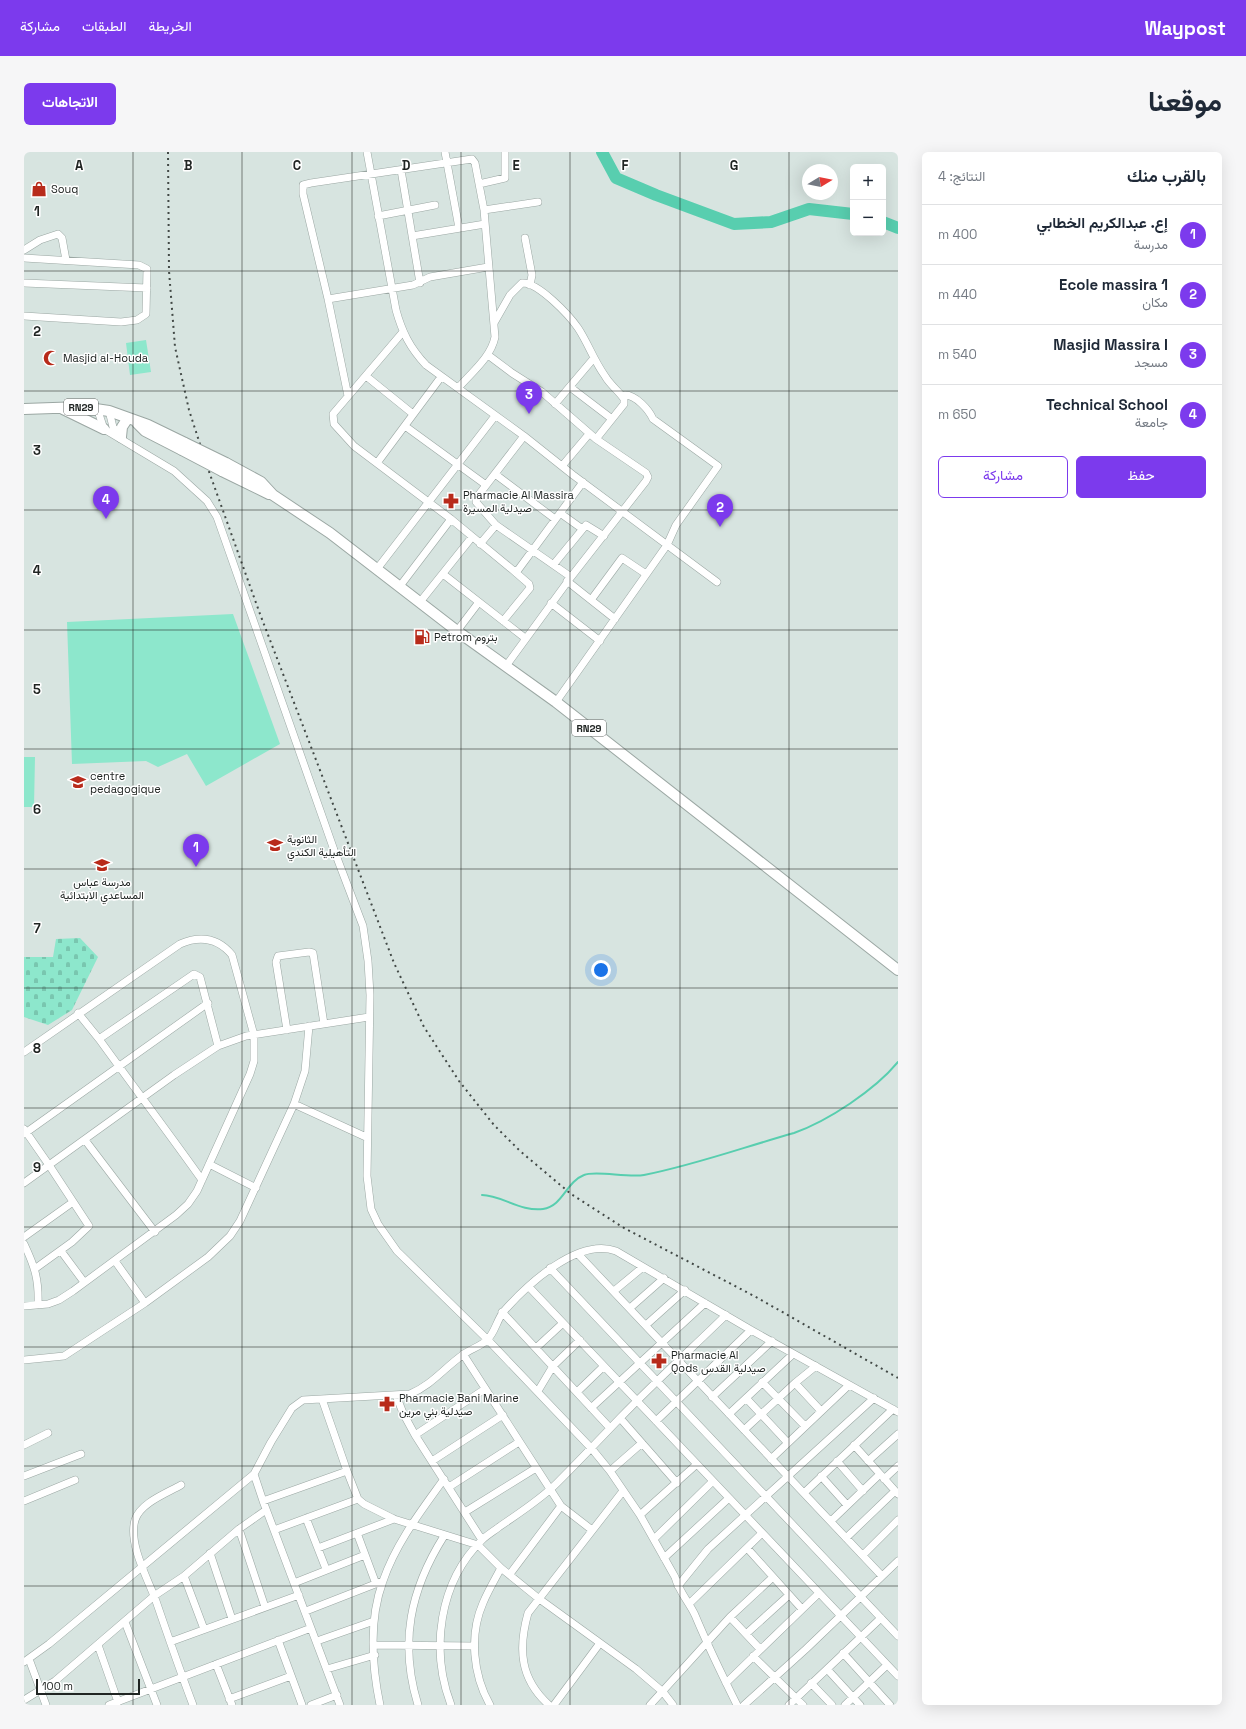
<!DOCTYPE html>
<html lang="ar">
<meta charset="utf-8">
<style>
:root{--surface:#fff;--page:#f6f6f7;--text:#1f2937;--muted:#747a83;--line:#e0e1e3;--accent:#7c3aed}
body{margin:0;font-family:"Space Grotesk",Vazirmatn,sans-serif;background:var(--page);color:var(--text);direction:rtl}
.controls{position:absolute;right:12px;top:12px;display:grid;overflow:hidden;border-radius:6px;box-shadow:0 4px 16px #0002}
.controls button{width:36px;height:36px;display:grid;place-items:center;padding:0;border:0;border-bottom:1px solid var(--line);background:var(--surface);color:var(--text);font:20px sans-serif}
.compass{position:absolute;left:778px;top:12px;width:36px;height:36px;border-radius:50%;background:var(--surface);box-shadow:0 4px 16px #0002;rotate:80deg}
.scale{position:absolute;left:12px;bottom:10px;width:104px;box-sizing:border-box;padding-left:4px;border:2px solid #202523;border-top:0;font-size:11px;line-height:14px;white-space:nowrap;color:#202523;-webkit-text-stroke:3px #fff;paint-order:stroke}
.you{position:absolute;left:577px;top:818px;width:14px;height:14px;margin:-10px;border:3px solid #fff;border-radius:50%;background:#1a73e8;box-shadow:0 0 0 6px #1a73e833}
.badge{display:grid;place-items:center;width:26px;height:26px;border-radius:50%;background:var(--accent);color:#fff;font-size:13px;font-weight:700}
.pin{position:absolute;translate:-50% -33px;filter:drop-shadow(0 1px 2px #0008)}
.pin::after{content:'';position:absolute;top:21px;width:14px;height:12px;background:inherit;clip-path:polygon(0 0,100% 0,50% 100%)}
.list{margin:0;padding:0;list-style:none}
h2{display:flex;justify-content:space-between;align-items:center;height:52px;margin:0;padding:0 16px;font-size:17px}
h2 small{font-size:13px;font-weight:400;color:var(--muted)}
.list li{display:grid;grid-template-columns:26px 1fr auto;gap:12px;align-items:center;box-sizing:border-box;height:60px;padding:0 16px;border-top:1px solid var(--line)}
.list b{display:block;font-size:15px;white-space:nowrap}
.list p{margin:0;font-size:13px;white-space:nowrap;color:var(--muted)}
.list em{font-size:13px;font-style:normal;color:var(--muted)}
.actions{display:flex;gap:8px;padding:12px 16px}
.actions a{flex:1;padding:9px 0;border:1px solid var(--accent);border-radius:6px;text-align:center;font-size:14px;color:var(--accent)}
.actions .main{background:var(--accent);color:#fff}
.map{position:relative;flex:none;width:874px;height:1553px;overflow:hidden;direction:ltr;border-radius:6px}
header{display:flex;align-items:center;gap:24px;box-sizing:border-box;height:56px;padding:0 20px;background:var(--accent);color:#fff}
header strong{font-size:19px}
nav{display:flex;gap:22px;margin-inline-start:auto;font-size:14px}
.intro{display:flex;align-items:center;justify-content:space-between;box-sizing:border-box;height:96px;padding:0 24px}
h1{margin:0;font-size:28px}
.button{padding:10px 18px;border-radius:6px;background:var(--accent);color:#fff;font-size:14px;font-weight:700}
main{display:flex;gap:24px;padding:0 24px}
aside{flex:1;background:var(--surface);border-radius:6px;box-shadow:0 4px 16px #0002}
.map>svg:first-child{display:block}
.cemetery{fill:url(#cemetery-stones)}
.garden{fill:#8de7cc}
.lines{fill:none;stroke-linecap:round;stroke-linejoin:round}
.stream{stroke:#58ceaf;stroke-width:2}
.river{stroke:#58ceaf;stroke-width:12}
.minor-casing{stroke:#9ba7a3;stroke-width:8}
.highway-casing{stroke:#9ba7a3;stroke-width:12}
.minor{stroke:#fff;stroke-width:7}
.highway{stroke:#fff;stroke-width:10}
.rail{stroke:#424946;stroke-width:2;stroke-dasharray:2 4;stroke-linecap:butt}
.highway-bridge-casing{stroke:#9ba7a3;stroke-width:12;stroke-linecap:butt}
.highway-bridge{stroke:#fff;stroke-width:10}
.grid{fill:none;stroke:#202523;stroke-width:1;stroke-opacity:0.55}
.labels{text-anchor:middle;stroke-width:3;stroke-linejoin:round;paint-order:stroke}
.shield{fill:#fff;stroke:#636665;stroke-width:1}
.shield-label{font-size:10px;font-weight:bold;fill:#202523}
.poi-label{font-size:11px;fill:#202523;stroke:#fff;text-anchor:start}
.grid-label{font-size:13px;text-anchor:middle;font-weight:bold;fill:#202523;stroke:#fff;stroke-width:3;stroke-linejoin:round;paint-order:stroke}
</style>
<header>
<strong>Waypost</strong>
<nav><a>الخريطة</a><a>الطبقات</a><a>مشاركة</a></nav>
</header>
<div class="intro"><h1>موقعنا</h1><a class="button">الاتجاهات</a></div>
<main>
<aside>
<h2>بالقرب منك<small>النتائج: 4</small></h2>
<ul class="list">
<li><span class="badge">1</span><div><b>إع. عبدالكريم الخطابي</b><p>مدرسة</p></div><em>400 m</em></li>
<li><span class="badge">2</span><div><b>Ecole massira 1</b><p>مكان</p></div><em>440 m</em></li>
<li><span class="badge">3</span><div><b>Masjid Massira I</b><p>مسجد</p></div><em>540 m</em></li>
<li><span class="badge">4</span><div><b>Technical School</b><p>جامعة</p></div><em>650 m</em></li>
</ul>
<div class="actions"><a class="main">حفظ</a><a>مشاركة</a></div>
</aside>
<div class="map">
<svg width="874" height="1553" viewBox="0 0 874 1553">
<defs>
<pattern id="cemetery-stones" width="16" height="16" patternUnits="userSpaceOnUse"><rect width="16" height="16" fill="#8de7cc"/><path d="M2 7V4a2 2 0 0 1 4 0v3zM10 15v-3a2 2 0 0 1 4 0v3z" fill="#79c6af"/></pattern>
</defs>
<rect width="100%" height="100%" fill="#d7e4e0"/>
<!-- cemetery -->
<path class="cemetery" d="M56,786L74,805L48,858L24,873L0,865V805H29L32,787Z"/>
<!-- garden -->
<path class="garden" d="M122,188L127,220L106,223L102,191Z
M209,462L256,592L182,634L163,602L134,615L122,609L48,612L43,470Z
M0,605H11L10,655H0Z"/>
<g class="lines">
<!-- stream -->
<path class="stream" d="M458,1043C477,1043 497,1060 519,1057C539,1054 542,1030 560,1023C571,1018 604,1026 620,1023C671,1013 720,995 770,981C804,969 851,938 874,910"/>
<!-- river -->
<path class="river" d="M578,0L592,26L632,43L710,72L747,70L785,57L829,62
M859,70L874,76"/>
<defs>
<path id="minor" d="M343,0L372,158C378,180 386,196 402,213L500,284L549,323L693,430
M421,0L435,76
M377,18L396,131
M455,32L481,26V0
M460,58L514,50
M354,64L411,53
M388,84L461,72
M501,86L508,123L506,133
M0,98L16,88L34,82L38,86L42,108
M0,106L115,113L123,117L122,162L113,168L97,170L0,164
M0,131L123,136
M304,147L389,133L406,125L464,115
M470,171L486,143L498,131C514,130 545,163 554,176C564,191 570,209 581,224C586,233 595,239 600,247V252L572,287
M378,181L309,262L310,272L330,294L427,367L490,419L494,418L559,330
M464,203L488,221L518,240L572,287L622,321L624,325L622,329L547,425L482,514
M342,224L389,262
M546,235L588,267
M324,244L304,147L279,42V33L287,31L448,7L451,11L460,58L471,185C467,205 448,220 435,235
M531,252L570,206
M73,256L80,277L150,319L183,349L193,365L310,698L339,774L344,809L346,843L343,1024L347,1057L354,1072L373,1099L464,1188L568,1297L586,1319L616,1363L651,1425C655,1440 665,1450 671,1463C684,1494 698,1523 713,1553
M85,259L89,275L98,285
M381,274L462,333
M500,284L453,345L452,350L472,373L547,425
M353,311L417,225
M538,314L565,282
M471,322L531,367
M536,361L557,376
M456,392L472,373
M530,412L562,373L580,384
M353,417L471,264
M419,422L501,486
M543,429L591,467
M376,434L427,367
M567,448L598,406L622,422
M396,450L448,385
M527,451L576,489
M479,469L506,436L505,432L490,419
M433,479L455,450
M532,550L643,393L652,373L694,314L629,267C625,258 612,243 601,243L599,245
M54,861L75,887
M263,878L252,810L254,804L285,800L289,801L300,872
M0,900L156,792C177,783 194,786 208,803L230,883V909L226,922L173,1039L164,1052L152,1063L49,1139L35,1148L24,1152L0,1154
M270,952L342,985
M0,977L25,1013
M0,982L184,851
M61,988L131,1080
M185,1012L232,1036
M178,1028C144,980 109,934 75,887L170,822L176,825L194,894
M0,1031L150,923L194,894L222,884L345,865
M0,1085L49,1050
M0,1092C11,1115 15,1128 14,1153
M37,1099L60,1130
M554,1102L858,1424
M91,1109L121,1151
M12,1116L48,1090L65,1074L25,1013
M526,1116L874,1484
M505,1135L874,1524
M590,1139L619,1115
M606,1156L640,1126
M478,1160L586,1276
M622,1173L661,1138
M512,1196L539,1171
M439,1202L537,1354L568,1378
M0,1208L40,1204L121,1151L184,1105L206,1084L216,1069L270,952L281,919L285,874
M738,1230L781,1274
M771,1231L797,1259
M514,1239L529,1214L556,1188
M553,1240L580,1214
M372,1243L379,1261L391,1283L458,1388
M688,1245L748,1189
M722,1246L763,1290
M298,1247L323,1319L334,1347L340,1352L370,1367L454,1393L477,1416L514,1446L612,1517L639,1540L649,1553
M567,1256L681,1151
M705,1262L769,1202
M596,1266L653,1331
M632,1269L727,1178
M720,1278L771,1231L792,1214
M391,1283L461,1237
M0,1293L24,1281
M830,1293L874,1342
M747,1307L825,1233
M408,1309L479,1263
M813,1309L839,1339
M844,1309L874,1282
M586,1319L618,1291
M230,1322L239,1349L316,1553
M0,1324L57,1302
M797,1324L823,1353
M860,1327L874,1314
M157,1333C143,1341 116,1351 111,1368C104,1392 124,1427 132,1449C144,1484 156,1519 169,1553
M425,1335L495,1290
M780,1341L869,1257
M0,1349L51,1328
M239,1349L323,1319
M441,1360L512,1316
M616,1363L673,1312
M282,1366L302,1417
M807,1369L856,1322
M215,1377L241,1455
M250,1378L334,1347
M333,1381L352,1432
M822,1386L871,1339
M630,1387L689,1329
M294,1396L370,1367
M723,1396L778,1457
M186,1401L208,1467
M839,1403L874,1368
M640,1406L705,1346
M486,1422L537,1354
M160,1424L180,1477
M270,1431L341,1403
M654,1434L684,1397L850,1246
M665,1452L738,1381
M282,1459L359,1429
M706,1465L736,1497
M101,1470L133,1553
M722,1482L765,1443
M254,1488L278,1553
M293,1489L350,1469
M146,1490L275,1443
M74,1493L94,1550
M350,1493L450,1494
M819,1501L866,1553
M729,1504L779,1553
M5,1507L22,1553
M0,1510L25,1492L230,1322L247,1290L268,1256L279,1248L386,1242C408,1233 421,1215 440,1202C447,1197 457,1194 463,1188C471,1181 473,1167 480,1159C503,1133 554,1085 592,1099L727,1178L874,1260
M192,1512L208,1553
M303,1517L351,1503
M803,1517L836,1553
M702,1531L795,1441
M787,1531L808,1553
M205,1547L267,1524
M0,1548L31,1529L130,1444L160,1424L215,1377L242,1358
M85,1553L287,1476
M287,1553L313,1543
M356,1553C348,1514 345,1467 359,1429C372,1391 397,1359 420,1327
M394,1553C375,1491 386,1438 420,1384
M427,1553C406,1498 415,1430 458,1388C463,1383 470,1379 475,1375C495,1361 516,1348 533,1331C554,1310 575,1288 596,1266C630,1231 667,1197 702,1163
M466,1553C449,1523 445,1483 459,1451C464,1439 471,1427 477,1416
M525,1553C496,1527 494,1497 504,1461L599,1339
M530,1553L576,1491
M626,1553L706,1465L749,1425
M720,1553L782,1497L874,1409
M765,1553L857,1466
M821,1553L863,1513"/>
<path id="highway" d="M0,257L58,255L85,259L124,273L161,291
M39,257L80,277
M113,271L121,279L158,298
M97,285L98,275L104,266
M202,311L237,330L249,343L306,381L433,479L532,550L874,818
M198,319L245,342"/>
</defs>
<!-- minor casing -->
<use href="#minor" class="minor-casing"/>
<!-- highway casing -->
<use href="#highway" class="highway-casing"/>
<!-- minor -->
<use href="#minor" class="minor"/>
<!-- highway -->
<use href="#highway" class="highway"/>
<!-- rail -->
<path class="rail" d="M144,0L145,119L151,195L165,258L183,314L236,462L370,811L400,875L435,929L470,973L496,999L547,1042L600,1076L732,1145L874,1226"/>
<defs>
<path id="highway-bridge" d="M161,291L202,311
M158,298L198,319"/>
</defs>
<!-- highway-bridge casing -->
<use href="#highway-bridge" class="highway-bridge-casing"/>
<!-- highway-bridge -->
<use href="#highway-bridge" class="highway-bridge"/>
</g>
<!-- grid -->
<path class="grid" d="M109,0V1553M218,0V1553M328,0V1553M437,0V1553M546,0V1553M656,0V1553M765,0V1553M0,119H874M0,239H874M0,358H874M0,478H874M0,597H874M0,717H874M0,836H874M0,956H874M0,1075H874M0,1195H874M0,1314H874M0,1434H874"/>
<!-- icons -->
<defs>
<symbol id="shop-bare" viewBox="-9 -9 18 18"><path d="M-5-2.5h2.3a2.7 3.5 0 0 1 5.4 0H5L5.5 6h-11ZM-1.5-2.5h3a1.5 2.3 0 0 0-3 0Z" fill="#b82b1b" stroke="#fff" stroke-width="2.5" paint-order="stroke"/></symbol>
<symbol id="mosque-bare" viewBox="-9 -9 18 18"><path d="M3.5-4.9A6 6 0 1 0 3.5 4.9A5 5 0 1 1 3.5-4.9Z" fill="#b82b1b" stroke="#fff" stroke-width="2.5" paint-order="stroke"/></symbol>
<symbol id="pharmacy-bare" viewBox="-9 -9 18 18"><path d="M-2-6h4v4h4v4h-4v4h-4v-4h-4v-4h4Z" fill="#b82b1b" stroke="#fff" stroke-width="2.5" paint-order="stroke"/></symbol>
<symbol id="fuel-bare" viewBox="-9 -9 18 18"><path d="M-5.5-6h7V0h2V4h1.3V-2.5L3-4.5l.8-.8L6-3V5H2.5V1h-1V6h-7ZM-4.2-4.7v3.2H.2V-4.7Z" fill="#b82b1b" stroke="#fff" stroke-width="2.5" paint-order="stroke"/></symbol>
<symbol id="university-bare" viewBox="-9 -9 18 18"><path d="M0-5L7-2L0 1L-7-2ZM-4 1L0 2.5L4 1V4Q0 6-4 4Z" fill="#b82b1b" stroke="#fff" stroke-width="2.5" paint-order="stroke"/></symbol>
<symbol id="school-bare" viewBox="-9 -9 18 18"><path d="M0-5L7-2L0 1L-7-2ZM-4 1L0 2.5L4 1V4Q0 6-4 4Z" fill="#b82b1b" stroke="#fff" stroke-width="2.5" paint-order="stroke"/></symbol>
</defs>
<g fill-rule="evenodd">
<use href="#shop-bare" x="4" y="26" width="22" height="22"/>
<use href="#mosque-bare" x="16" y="195" width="22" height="22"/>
<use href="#pharmacy-bare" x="416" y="338" width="22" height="22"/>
<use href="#fuel-bare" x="387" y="474" width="22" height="22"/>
<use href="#university-bare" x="43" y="619" width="22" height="22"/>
<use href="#school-bare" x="240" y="682" width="22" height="22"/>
<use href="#school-bare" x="67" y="702" width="22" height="22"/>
<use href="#pharmacy-bare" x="624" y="1198" width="22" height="22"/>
<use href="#pharmacy-bare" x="352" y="1241" width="22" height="22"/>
</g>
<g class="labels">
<!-- shield labels -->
<g class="shield">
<rect x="40" y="247" width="34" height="16" rx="3"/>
<rect x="548" y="568" width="34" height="16" rx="3"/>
</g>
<g class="shield-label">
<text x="57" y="259">RN29</text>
<text x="565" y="580">RN29</text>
</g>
<!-- poi labels -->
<g class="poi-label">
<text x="27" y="41">Souq</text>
<text x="39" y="210">Masjid al-Houda</text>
<text x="439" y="347">Pharmacie Al Massira<tspan x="439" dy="13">صيدلية المسيرة</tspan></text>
<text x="410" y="489">Petrom بتروم</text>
<text x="66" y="628">centre<tspan x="66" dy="13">pedagogique</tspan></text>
<text x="263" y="691">الثانوية<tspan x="263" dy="13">التأهيلية الكندي</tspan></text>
<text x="78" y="734" text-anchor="middle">مدرسة عباس<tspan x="78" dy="13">المساعدي الابتدائية</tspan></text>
<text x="647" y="1207">Pharmacie Al<tspan x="647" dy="13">Qods صيدلية القدس</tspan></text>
<text x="375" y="1250">Pharmacie Bani Marine<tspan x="375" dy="13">صيدلية بني مرين</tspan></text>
</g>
</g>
<g class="grid-label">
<text x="55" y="18">A</text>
<text x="164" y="18">B</text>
<text x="273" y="18">C</text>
<text x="382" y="18">D</text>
<text x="492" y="18">E</text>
<text x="601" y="18">F</text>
<text x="710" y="18">G</text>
<text x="13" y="64">1</text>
<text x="13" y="184">2</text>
<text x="13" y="303">3</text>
<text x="13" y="423">4</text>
<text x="13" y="542">5</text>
<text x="13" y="662">6</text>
<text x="13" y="781">7</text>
<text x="13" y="901">8</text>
<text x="13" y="1020">9</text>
</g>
</svg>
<div class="controls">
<button>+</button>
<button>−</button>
</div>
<svg class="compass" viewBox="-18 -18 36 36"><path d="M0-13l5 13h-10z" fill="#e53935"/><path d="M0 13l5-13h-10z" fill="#747a83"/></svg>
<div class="scale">100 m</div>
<div class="you"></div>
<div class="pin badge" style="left:172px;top:715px">1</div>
<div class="pin badge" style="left:696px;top:375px">2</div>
<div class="pin badge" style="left:505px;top:262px">3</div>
<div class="pin badge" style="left:82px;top:367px">4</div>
</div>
</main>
